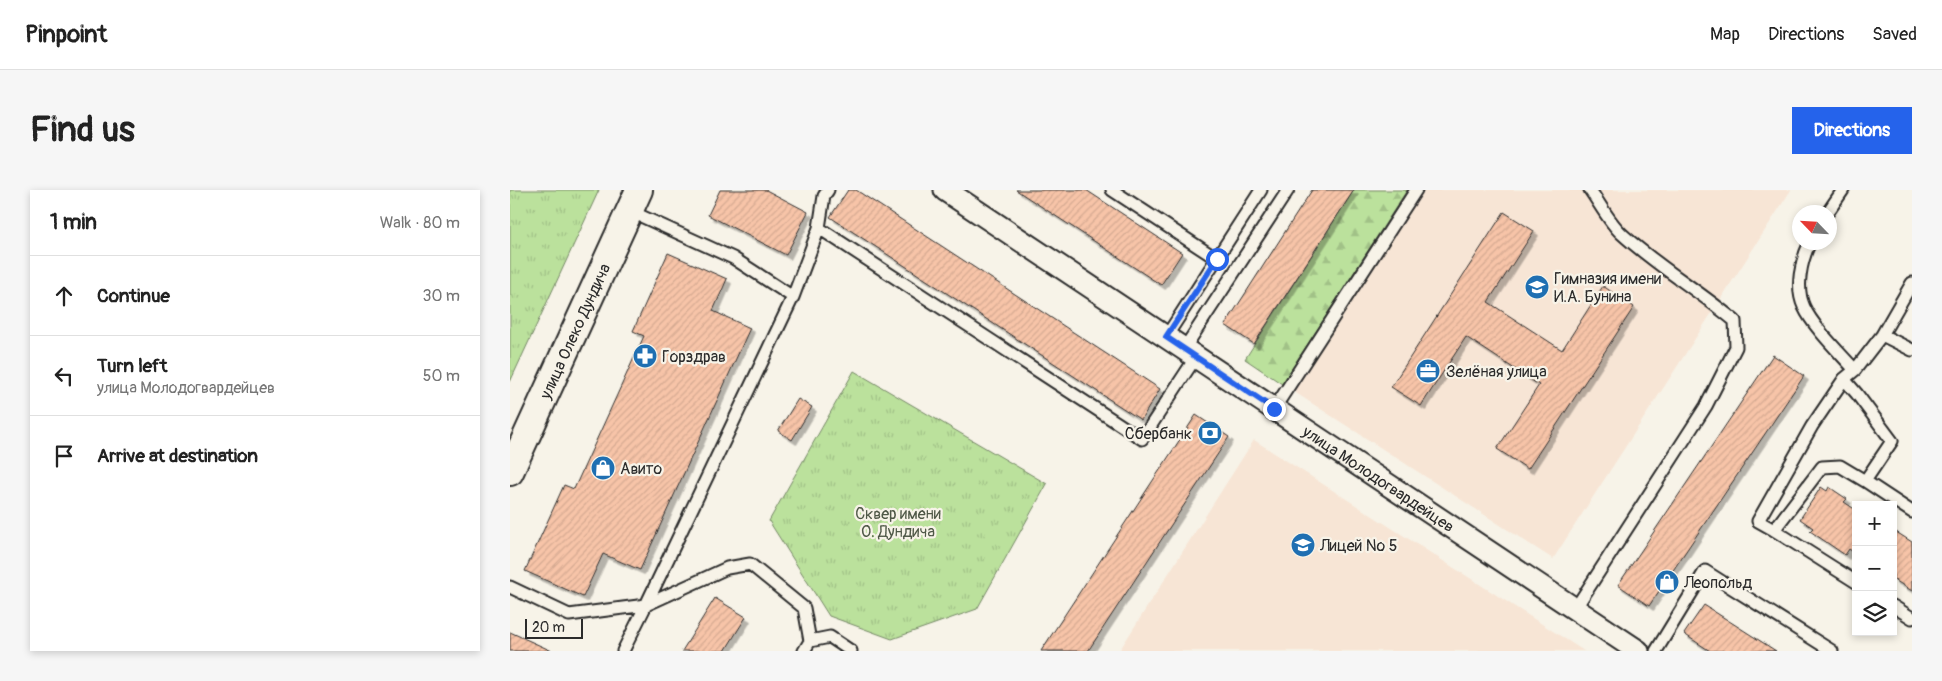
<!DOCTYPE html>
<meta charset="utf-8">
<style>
:root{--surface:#fff;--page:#f6f6f6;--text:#222;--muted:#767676;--line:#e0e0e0;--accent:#2563eb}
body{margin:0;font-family:Pangolin,sans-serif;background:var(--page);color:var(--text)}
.controls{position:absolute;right:15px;bottom:15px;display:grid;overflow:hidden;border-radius:0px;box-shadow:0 2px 8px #0003}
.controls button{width:45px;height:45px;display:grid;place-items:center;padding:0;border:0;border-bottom:1px solid var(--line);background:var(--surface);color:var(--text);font:25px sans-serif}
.compass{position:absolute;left:1282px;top:15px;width:45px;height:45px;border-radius:50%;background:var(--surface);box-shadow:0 2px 8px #0003;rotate:295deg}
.scale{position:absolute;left:15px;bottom:12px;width:58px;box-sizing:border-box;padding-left:5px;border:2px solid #2b2b2b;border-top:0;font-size:14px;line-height:18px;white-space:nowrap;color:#2b2b2b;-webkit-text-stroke:4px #f7f3e8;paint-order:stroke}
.stop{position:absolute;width:15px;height:15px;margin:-11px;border:4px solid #2563eb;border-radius:50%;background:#fff}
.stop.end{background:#2563eb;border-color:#fff;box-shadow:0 1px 5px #0008}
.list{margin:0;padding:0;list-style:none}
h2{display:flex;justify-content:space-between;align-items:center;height:65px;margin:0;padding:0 20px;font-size:21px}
h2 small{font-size:16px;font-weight:400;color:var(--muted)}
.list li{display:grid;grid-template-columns:32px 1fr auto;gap:15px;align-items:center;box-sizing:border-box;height:80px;padding:0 20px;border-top:1px solid var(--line)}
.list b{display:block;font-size:19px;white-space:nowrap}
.list p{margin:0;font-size:16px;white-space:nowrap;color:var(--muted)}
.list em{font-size:16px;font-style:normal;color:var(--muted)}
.icon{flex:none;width:28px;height:28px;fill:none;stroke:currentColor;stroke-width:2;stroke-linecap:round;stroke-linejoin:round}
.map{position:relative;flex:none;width:1402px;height:461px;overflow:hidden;border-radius:0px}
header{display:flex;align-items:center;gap:30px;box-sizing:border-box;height:70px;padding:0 25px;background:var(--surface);border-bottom:1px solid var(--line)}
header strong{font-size:24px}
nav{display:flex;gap:28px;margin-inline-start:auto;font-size:18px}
.intro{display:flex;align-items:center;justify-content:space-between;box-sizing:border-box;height:120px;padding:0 30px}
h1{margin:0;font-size:35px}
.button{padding:12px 22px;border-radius:0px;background:var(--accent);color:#fff;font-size:18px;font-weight:700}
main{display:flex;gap:30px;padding:0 30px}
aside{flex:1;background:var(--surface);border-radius:0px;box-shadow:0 2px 8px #0003}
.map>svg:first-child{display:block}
.built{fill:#f7e5d5}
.forest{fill:url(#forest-firs);stroke:#738664}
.park{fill:url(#park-tufts);stroke:#738664}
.building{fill:url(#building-hatch);stroke:#2b2b2b;filter:url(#shadow)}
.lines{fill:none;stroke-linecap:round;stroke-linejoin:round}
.service-casing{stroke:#2b2b2b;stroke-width:15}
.minor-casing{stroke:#2b2b2b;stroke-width:25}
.tertiary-casing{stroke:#2b2b2b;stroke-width:30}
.service{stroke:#f7f3e8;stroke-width:11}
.minor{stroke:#f7f3e8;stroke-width:21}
.tertiary{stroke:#f7f3e8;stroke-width:26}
.route{stroke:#2563eb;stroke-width:6}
.labels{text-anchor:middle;stroke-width:4.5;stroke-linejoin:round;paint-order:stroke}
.poi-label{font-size:16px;fill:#2b2b2b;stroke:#f7f3e8;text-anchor:start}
.street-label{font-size:16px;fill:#2b2b2b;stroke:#f7f3e8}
.park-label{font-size:16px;fill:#4f5847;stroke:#f7f3e8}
</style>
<header>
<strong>Pinpoint</strong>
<nav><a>Map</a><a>Directions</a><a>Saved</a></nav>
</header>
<div class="intro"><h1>Find us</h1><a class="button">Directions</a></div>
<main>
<aside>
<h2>1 min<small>Walk · 80 m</small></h2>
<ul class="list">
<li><svg class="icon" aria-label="ahead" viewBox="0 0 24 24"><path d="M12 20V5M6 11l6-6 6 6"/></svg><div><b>Continue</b></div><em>30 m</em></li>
<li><svg class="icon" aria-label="left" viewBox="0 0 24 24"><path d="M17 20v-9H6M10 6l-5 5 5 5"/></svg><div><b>Turn left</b><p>улица Молодогвардейцев</p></div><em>50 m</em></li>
<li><svg class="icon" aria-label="arrive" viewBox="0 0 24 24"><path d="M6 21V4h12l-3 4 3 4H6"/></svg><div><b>Arrive at destination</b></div></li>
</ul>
</aside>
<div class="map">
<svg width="1402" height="461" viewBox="0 0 1402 461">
<defs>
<pattern id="forest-firs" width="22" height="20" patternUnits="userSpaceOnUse" patternTransform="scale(1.25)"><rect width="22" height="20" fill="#bbe19c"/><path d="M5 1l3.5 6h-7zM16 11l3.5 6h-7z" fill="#a1c187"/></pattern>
<pattern id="park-tufts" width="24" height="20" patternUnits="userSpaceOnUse" patternTransform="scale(1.25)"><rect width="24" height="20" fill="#bbe19c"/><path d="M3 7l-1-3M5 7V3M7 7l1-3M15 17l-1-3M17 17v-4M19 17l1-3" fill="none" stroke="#a1c187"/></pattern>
<pattern id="building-hatch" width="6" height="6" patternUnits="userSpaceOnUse" patternTransform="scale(1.25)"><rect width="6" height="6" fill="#f7c4a8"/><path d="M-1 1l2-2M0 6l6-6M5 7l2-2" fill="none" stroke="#d4a991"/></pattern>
<filter id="shadow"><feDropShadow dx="4.5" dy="4.5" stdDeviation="0" flood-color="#0004"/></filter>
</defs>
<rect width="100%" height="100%" fill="#f7f3e8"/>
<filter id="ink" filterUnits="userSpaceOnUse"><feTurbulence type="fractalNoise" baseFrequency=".02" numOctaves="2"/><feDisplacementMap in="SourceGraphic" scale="10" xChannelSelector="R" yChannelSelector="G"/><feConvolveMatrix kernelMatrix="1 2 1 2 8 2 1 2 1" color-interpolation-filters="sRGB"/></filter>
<g filter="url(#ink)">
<!-- built -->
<path class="built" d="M897,0H1281L1043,369L772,194Z
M744,250L1074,461H609Z"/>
<!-- forest -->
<path class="forest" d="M844,0H897L772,194L735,169Z"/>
<!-- park -->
<path class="park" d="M0,0H89L0,192Z
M344,181L537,294L467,419L382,449L319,426L259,331Z"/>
<!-- building -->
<path class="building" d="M210,0H256L298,22L276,65L198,25Z
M338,0H346L650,199L631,230L320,27Z
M506,0H576L672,63L651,95Z
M802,0H844L744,154L715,135Z
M994,22L1024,41L978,112L1052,160L1093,96L1124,117L1018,279L987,259L1029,195L956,147L911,216L881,197Z
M158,63L217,89L203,121L240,138L130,380L93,364L73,407L15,381L54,295L64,299L134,146L123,141Z
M1263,165L1294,186L1139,416L1108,395Z
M288,209L302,217L282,250L268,241Z
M686,225L719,247L578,461H531Z
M1311,297L1317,301L1319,297L1337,309L1334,312L1346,320V364L1339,359L1335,365L1300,341L1303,338L1290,329Z
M1383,340L1402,352V401L1383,389Z
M205,408L236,427L215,461H172Z
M1194,415L1266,461H1200L1174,444Z
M0,442L42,461H0Z"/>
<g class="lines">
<defs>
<path id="service" d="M318,0L314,6L309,38L632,249L686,167
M602,0L707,69
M120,21L223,68L283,107L309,38
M1318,22L1333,0
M1300,52C1291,71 1285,98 1294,117C1303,137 1330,163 1345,180
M1372,145L1402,160
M656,147L751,0
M674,159L778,0
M1334,189L1347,204L1382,251L1355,291L1402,322
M764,219L906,0
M1264,340L1248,331L1302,236L1334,189L1345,180L1372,145L1402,93
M1346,392L1264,340L1312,277L1330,276L1355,291
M0,397L59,425L136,415L283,107
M1383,416L1402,428
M1065,419L1196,216L1226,157L1225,131C1188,100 1147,76 1112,44C1099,32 1090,14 1080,0
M113,461L136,415L217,378L240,374L294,418L300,451
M294,461L300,451L320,447L341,461
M1146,461L1195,381L1322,461"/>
<g id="minor">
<path id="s1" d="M435,0L1128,461"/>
</g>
<g id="tertiary">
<path id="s2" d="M0,282L129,0"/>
</g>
</defs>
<!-- service casing -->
<use href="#service" class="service-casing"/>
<!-- minor casing -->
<use href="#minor" class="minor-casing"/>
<!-- tertiary casing -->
<use href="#tertiary" class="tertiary-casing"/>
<!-- service -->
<use href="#service" class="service"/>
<!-- minor -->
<use href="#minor" class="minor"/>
<!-- tertiary -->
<use href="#tertiary" class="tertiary"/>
</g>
</g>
<g class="lines" filter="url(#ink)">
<!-- route -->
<path class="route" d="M707,69L656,147L764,219"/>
</g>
<!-- icons -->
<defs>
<symbol id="school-disc" viewBox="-11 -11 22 22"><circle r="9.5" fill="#1f6fb2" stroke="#f7f3e8"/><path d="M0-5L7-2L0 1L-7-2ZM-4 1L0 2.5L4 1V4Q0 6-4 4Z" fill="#fff"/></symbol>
<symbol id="pharmacy-disc" viewBox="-11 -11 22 22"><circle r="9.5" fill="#1f6fb2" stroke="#f7f3e8"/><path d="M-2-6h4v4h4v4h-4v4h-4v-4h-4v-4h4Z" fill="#fff"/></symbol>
<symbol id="office-disc" viewBox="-11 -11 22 22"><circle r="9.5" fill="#1f6fb2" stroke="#f7f3e8"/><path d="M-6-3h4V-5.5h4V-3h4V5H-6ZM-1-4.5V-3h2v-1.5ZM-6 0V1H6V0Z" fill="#fff"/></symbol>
<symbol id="bank-disc" viewBox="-11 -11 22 22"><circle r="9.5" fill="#1f6fb2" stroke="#f7f3e8"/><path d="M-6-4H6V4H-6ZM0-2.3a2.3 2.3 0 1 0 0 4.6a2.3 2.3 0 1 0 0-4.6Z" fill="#fff"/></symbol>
<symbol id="shop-disc" viewBox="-11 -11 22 22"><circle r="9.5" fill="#1f6fb2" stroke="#f7f3e8"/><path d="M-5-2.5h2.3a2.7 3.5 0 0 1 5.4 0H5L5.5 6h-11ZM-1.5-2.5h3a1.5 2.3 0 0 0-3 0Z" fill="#fff"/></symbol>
</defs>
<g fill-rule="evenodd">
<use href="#school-disc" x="1013" y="83" width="28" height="28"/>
<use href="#pharmacy-disc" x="121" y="152" width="28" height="28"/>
<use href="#office-disc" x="904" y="167" width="28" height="28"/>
<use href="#bank-disc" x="686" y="229" width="28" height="28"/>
<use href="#shop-disc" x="79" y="264" width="28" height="28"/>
<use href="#school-disc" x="779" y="341" width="28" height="28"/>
<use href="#shop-disc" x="1143" y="378" width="28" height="28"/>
</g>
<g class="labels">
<!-- poi labels -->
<g class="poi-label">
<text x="1044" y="94">Гимназия имени<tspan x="1044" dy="18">И.А. Бунина</tspan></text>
<text x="152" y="172">Горздрав</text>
<text x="936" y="187">Зелёная улица</text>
<text x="682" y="249" text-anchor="end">Сбербанк</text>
<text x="110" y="284">Авито</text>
<text x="810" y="361">Лицей № 5</text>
<text x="1174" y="398">Леопольд</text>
</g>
<!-- street labels -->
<g class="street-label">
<text dy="6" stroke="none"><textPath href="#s2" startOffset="155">улица Олеко Дундича</textPath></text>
<text dy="6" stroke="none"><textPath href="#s1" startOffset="521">улица Молодогвардейцев</textPath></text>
</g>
<!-- park labels -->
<g class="park-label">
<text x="388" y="329">Сквер имени<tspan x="388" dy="18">О. Дундича</tspan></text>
</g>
</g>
</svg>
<div class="controls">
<button>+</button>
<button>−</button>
<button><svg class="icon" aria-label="layers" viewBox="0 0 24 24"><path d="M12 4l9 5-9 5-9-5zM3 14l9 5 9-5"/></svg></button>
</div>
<svg class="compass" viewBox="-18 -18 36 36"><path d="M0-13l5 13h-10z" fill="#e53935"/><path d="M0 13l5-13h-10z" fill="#767676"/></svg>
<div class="scale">20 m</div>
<div class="stop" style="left:707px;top:69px"></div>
<div class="stop end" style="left:764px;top:219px"></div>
</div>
</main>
